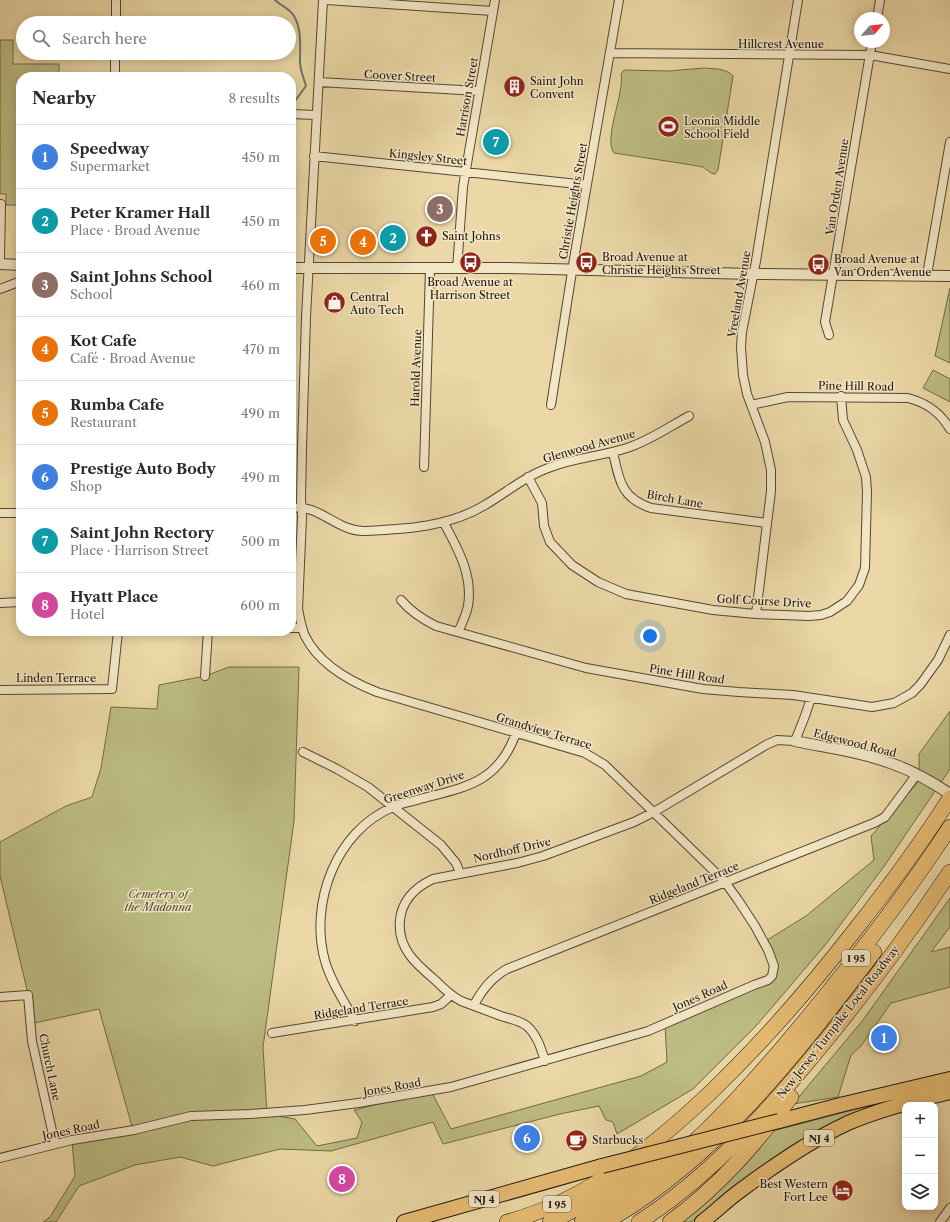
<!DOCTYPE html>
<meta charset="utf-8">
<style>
:root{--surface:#fff;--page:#f2f2f3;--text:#2b2b33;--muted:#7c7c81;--line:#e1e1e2;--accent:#8f2418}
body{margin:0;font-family:"Libre Caslon Text",serif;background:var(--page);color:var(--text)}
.controls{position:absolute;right:12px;bottom:12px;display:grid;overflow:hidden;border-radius:8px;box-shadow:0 2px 10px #0003}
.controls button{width:36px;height:36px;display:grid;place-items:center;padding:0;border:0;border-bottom:1px solid var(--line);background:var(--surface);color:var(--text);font:20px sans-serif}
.compass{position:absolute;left:854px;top:12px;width:36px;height:36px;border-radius:50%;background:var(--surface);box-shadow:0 2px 10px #0003;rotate:62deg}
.you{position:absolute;left:650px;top:636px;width:14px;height:14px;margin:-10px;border:3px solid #fff;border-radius:50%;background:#1a73e8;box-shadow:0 0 0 6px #1a73e833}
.badge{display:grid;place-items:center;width:26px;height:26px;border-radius:50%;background:var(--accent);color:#fff;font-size:13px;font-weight:700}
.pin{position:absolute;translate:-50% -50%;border:2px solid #fff;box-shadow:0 1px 4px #0006}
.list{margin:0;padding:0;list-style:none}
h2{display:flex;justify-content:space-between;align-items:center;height:52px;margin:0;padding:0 16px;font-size:17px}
h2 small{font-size:13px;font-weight:400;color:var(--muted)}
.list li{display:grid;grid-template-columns:26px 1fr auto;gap:12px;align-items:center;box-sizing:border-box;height:64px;padding:0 16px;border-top:1px solid var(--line)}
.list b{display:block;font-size:15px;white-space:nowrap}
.list p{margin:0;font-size:13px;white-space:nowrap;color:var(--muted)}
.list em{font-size:13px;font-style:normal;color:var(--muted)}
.icon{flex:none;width:22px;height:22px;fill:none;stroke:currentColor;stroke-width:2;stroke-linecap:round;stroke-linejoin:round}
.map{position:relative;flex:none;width:950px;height:1222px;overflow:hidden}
.search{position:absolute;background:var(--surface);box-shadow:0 2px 10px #0003;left:16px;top:16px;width:280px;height:44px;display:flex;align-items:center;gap:10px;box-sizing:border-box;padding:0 14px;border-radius:22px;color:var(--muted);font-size:15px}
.panel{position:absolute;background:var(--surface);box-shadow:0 2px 10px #0003;left:16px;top:72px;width:280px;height:564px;border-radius:16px}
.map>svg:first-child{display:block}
.green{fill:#bdbd83;stroke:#706a48}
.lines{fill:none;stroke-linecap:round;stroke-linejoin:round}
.stream{stroke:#6b7770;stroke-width:2}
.minor-casing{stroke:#554634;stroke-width:10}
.tertiary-casing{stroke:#554634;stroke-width:12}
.trunk-casing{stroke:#23160e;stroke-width:16}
.motorway-casing{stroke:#23160e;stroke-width:16}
.minor{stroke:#f2e6c5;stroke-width:8}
.tertiary{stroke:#f2e6c5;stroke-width:10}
.trunk{stroke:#e6bc73;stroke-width:14}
.motorway{stroke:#e6bc73;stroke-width:15}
.trunk-bridge-casing{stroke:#23160e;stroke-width:16;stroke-linecap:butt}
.trunk-bridge{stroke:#e6bc73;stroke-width:14}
.labels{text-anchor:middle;stroke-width:3;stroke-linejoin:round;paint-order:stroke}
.shield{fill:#f2e6c5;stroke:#615445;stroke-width:1}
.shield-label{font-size:10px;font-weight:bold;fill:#23160e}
.street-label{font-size:11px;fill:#23160e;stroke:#f2e6c5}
.poi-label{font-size:11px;fill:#23160e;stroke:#f2e6c5;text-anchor:start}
.park-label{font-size:11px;font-style:italic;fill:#514831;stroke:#f2e6c5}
</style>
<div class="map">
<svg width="950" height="1222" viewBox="0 0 950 1222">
<rect width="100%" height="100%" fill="#ebd8a6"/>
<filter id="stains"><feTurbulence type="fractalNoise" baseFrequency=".005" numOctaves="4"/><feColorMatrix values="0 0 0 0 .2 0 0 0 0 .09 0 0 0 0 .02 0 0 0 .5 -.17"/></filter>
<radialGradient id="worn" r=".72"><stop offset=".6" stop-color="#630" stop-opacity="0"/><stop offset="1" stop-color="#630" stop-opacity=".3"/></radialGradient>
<!-- green -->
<path class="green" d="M0,40H13V64H59V77H21V205H6V194H0Z
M704,68C714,69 726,68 733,76L718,170L715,174L711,173L703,167L686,164L614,153C603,138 625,93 621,74L624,70L669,71Z
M950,288V363L935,356Z
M933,370L950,379V402L923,388Z
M229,667H299L294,821L263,1047L267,1114L295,1119L317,1146L357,1138L362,1122L354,1110L431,1091L451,1129L641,1076L667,1062L665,1024L772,975L764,942L806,916L874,860L871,836L919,781V754L950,711V769L885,865L826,944L756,1026L693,1089L617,1134L613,1122L606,1120L599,1106L560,1114L443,1144L433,1122L331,1151L280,1149L213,1166L180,1157L135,1165L79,1186L56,1222H43L50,1217L75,1176L72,1140L133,1130L99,1009L30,1024L28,994L0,876V842L66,806L92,797L101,768L111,707L157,709L159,685L205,676Z
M950,898V927L931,952L950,947V987L891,1003L861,1046L851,1055L838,1097L793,1104L863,1020Z
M883,1102L833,1123L743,1184L691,1222H675L769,1132Z"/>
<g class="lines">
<!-- stream -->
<path class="stream" d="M275,0C281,6 289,8 294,16C302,30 300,47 300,62C300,70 304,79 306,86L295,101"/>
<defs>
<path id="minor" d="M326,0L493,11
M877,18L880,0
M116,23V0
M610,53L870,55L950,69
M115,77V53
M319,82L479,91
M291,114L316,115
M314,156L587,185
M0,260L1,204
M457,269L463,187L495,0
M927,275L950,142
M0,289L21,281
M829,335L825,322L872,42
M551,405L574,259L619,0
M751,405L788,397L908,398C927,403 940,412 950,429
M613,452C619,480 621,498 651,508L767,523
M424,467L430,269
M528,477L542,503L544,526L550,542L572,565L598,582L626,594L713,610L756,614L809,616L821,615L830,612L847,601L859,585L865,568L867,492L866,477L857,450L843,420L841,396
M291,508C319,503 337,532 365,531C406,529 449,527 485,505C507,492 527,475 551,467C575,458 602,456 627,448C649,441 669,427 689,416
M0,513H21
M444,523C458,549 473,575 468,606C466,615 462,624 458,632
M401,600C411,612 422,619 436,626L586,668L703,689L739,692L793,695L872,707L894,703L912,693L920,685L938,660L950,635
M0,603L21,602
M756,614L771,491V470L765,442L747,394L743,375L741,347L742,332L756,261L798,0
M291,628H302
M205,676L208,631
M0,690L112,689L118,631
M303,752L337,769L368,787L441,845L456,863L460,873
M0,997L28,995L32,1041L55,1144
M474,1005C482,990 491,978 507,969L874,823L885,817L917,774
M355,1021C344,1001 331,982 325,961C309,903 336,831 393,807C402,803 411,802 420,799C466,787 498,783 516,733
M272,1033L433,1007L441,1004L451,995
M545,1061C541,1048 537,1035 527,1026C519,1020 510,1019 501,1016C488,1011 474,1006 461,1001C451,996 443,988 435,980C416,964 397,948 400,920C402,900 416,887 433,879L517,863L543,856L634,822L654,812L766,745L777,740L795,741L805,716L811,698
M0,1158L72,1140L134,1130L191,1116L250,1114L305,1110L358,1103L451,1087L648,1031L754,985L768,980L772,976L774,966L768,950L755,926L738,900L725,882L717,874L605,765L585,753L377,692C349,681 319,664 305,636C301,627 300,618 298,609L302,517L301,499L302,448L306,317L323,0
M940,1222L950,1208"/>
<path id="tertiary" d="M0,264L21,265
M291,268H507L753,274L950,276
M795,741C828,748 861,752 893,764C913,771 932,782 950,794"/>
<path id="trunk" d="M779,1121L844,1104L950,1079
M404,1222L602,1166
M702,1222C714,1213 725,1202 737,1193C772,1167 809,1141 848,1123C880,1109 916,1100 950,1092"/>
<path id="motorway" d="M507,1222C586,1201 653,1147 711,1092C763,1042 810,988 855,930C888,888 921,844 950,798
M550,1222C593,1202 632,1175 673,1152
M582,1222C675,1174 743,1096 809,1016C859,955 907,893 950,827
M605,1222C715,1161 799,1050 874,952
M639,1222C711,1176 768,1111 822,1045C867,990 910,932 950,872
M670,1222C719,1187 755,1144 791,1097"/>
</defs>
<!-- minor casing -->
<use href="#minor" class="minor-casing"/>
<!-- tertiary casing -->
<use href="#tertiary" class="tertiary-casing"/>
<!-- trunk casing -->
<use href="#trunk" class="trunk-casing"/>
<!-- motorway casing -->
<use href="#motorway" class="motorway-casing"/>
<!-- minor -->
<use href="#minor" class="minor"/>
<!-- tertiary -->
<use href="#tertiary" class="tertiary"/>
<!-- trunk -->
<use href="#trunk" class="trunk"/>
<!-- motorway -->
<use href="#motorway" class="motorway"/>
<defs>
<path id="trunk-bridge" d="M602,1166L779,1121"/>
</defs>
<!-- trunk-bridge casing -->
<use href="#trunk-bridge" class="trunk-bridge-casing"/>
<!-- trunk-bridge -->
<use href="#trunk-bridge" class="trunk-bridge"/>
</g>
<!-- icons -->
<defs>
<symbol id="building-disc" viewBox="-11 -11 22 22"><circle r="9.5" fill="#8f2418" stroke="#f2e6c5"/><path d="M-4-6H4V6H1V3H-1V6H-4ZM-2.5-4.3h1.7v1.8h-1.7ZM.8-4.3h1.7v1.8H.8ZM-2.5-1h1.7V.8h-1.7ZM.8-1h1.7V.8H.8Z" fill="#fff"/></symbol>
<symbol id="stadium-disc" viewBox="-11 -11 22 22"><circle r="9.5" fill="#8f2418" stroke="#f2e6c5"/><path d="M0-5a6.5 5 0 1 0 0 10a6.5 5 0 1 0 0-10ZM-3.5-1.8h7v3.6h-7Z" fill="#fff"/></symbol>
<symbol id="church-disc" viewBox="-11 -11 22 22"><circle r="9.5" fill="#8f2418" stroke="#f2e6c5"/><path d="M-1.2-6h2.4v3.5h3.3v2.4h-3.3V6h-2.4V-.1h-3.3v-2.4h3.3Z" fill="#fff"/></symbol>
<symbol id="bus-disc" viewBox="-11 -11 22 22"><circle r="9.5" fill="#8f2418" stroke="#f2e6c5"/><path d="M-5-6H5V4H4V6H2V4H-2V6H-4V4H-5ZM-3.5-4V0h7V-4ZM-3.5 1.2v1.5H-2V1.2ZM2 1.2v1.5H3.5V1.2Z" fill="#fff"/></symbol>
<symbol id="shop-disc" viewBox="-11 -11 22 22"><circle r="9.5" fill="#8f2418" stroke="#f2e6c5"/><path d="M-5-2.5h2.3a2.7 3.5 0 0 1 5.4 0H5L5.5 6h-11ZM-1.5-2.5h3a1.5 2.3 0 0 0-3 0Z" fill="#fff"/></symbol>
<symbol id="cafe-disc" viewBox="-11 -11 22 22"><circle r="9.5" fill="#8f2418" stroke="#f2e6c5"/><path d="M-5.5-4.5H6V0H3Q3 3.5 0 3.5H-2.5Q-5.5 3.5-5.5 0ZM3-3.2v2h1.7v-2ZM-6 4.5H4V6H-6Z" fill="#fff"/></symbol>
<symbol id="hotel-disc" viewBox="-11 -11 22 22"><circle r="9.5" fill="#8f2418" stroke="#f2e6c5"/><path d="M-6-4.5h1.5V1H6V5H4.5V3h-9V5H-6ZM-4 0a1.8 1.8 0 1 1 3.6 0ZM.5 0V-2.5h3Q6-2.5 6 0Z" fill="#fff"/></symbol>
</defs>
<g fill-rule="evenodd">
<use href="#building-disc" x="502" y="74" width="25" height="25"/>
<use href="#stadium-disc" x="656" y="114" width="25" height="25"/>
<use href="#church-disc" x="414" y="224" width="25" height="25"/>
<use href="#bus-disc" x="458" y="250" width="25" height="25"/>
<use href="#bus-disc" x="574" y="250" width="25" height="25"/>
<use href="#bus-disc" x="806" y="252" width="25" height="25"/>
<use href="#shop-disc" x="322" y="290" width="25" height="25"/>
<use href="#cafe-disc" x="564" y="1128" width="25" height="25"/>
<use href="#hotel-disc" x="830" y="1178" width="25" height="25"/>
</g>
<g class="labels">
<!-- shield labels -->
<g class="shield">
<rect x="842" y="950" width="28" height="16" rx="3"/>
<rect x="804" y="1130" width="30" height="16" rx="3"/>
<rect x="469" y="1191" width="30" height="16" rx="3"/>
<rect x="543" y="1196" width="28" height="16" rx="3"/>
</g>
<g class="shield-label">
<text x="856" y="962">I 95</text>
<text x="819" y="1142">NJ 4</text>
<text x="484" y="1203">NJ 4</text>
<text x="557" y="1208">I 95</text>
</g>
<!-- street labels -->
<g class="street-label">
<text x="781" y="48">Hillcrest Avenue</text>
<text transform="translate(400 76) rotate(3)" y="4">Coover Street</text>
<text transform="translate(467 97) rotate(-80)" y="4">Harrison Street</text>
<text transform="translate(428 157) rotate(6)" y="4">Kingsley Street</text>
<text transform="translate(837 187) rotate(-81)" y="4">Van Orden Avenue</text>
<text transform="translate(573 201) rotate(-80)" y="4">Christie Heights Street</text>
<text transform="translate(739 294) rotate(-80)" y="4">Vreeland Avenue</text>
<text transform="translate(416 368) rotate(-88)" y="4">Harold Avenue</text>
<text transform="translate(856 386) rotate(1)" y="4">Pine Hill Road</text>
<text transform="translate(589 446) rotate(-16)" y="4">Glenwood Avenue</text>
<text transform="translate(675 499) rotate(10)" y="4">Birch Lane</text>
<text transform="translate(764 601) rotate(3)" y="4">Golf Course Drive</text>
<text transform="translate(687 674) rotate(9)" y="4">Pine Hill Road</text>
<text x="56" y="682">Linden Terrace</text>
<text transform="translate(544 731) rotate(17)" y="4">Grandview Terrace</text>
<text transform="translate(855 743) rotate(14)" y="4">Edgewood Road</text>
<text transform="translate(424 787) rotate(-18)" y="4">Greenway Drive</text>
<text transform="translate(512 850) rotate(-13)" y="4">Nordhoff Drive</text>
<text transform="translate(694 883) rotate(-22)" y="4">Ridgeland Terrace</text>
<text transform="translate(700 996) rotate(-24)" y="4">Jones Road</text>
<text transform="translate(361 1008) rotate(-9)" y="4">Ridgeland Terrace</text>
<text transform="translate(838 1022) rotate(-52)" y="4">New Jersey Turnpike Local Roadway</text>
<text transform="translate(50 1067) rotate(78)" y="4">Church Lane</text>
<text transform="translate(392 1087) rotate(-10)" y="4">Jones Road</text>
<text transform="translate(71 1130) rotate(-12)" y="4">Jones Road</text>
</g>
<!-- poi labels -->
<g class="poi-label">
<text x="530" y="85">Saint John<tspan x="530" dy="13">Convent</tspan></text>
<text x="684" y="125">Leonia Middle<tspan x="684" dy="13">School Field</tspan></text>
<text x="442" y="240">Saint Johns</text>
<text x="602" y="261">Broad Avenue at<tspan x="602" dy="13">Christie Heights Street</tspan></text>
<text x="834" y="263">Broad Avenue at<tspan x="834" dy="13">Van Orden Avenue</tspan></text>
<text x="470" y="286" text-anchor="middle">Broad Avenue at<tspan x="470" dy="13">Harrison Street</tspan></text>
<text x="350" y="301">Central<tspan x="350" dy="13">Auto Tech</tspan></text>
<text x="592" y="1144">Starbucks</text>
<text x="828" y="1188" text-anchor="end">Best Western<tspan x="828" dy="13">Fort Lee</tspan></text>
</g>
<!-- park labels -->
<g class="park-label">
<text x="158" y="898">Cemetery of<tspan x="158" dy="13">the Madonna</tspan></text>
</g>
</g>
<rect width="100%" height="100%" filter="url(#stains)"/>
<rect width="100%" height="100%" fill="url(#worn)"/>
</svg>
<div class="controls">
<button>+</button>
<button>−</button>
<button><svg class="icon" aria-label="layers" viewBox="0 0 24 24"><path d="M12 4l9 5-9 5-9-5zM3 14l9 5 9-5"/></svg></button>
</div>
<svg class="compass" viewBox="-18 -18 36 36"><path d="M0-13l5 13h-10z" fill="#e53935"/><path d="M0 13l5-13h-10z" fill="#7c7c81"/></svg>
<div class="you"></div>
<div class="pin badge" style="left:884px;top:1038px;background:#3f7fe0">1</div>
<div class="pin badge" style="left:393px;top:238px;background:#0f9aa8">2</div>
<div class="pin badge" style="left:440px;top:209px;background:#8d6e63">3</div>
<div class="pin badge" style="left:363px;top:242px;background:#e8710a">4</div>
<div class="pin badge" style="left:323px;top:241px;background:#e8710a">5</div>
<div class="pin badge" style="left:527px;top:1138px;background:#3f7fe0">6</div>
<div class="pin badge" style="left:496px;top:142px;background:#0f9aa8">7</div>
<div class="pin badge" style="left:342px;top:1179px;background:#d1479c">8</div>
<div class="search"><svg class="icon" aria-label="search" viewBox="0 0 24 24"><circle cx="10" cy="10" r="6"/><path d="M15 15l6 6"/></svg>Search here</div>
<section class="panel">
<h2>Nearby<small>8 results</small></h2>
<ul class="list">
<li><span class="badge" style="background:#3f7fe0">1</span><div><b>Speedway</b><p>Supermarket</p></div><em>450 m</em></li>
<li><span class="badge" style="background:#0f9aa8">2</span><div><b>Peter Kramer Hall</b><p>Place · Broad Avenue</p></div><em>450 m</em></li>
<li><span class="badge" style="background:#8d6e63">3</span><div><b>Saint Johns School</b><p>School</p></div><em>460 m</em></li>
<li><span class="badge" style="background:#e8710a">4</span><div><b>Kot Cafe</b><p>Café · Broad Avenue</p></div><em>470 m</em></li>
<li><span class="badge" style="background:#e8710a">5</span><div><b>Rumba Cafe</b><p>Restaurant</p></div><em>490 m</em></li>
<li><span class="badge" style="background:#3f7fe0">6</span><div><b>Prestige Auto Body</b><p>Shop</p></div><em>490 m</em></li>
<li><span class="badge" style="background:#0f9aa8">7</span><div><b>Saint John Rectory</b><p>Place · Harrison Street</p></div><em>500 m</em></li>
<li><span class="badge" style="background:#d1479c">8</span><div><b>Hyatt Place</b><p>Hotel</p></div><em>600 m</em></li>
</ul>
</section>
</div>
